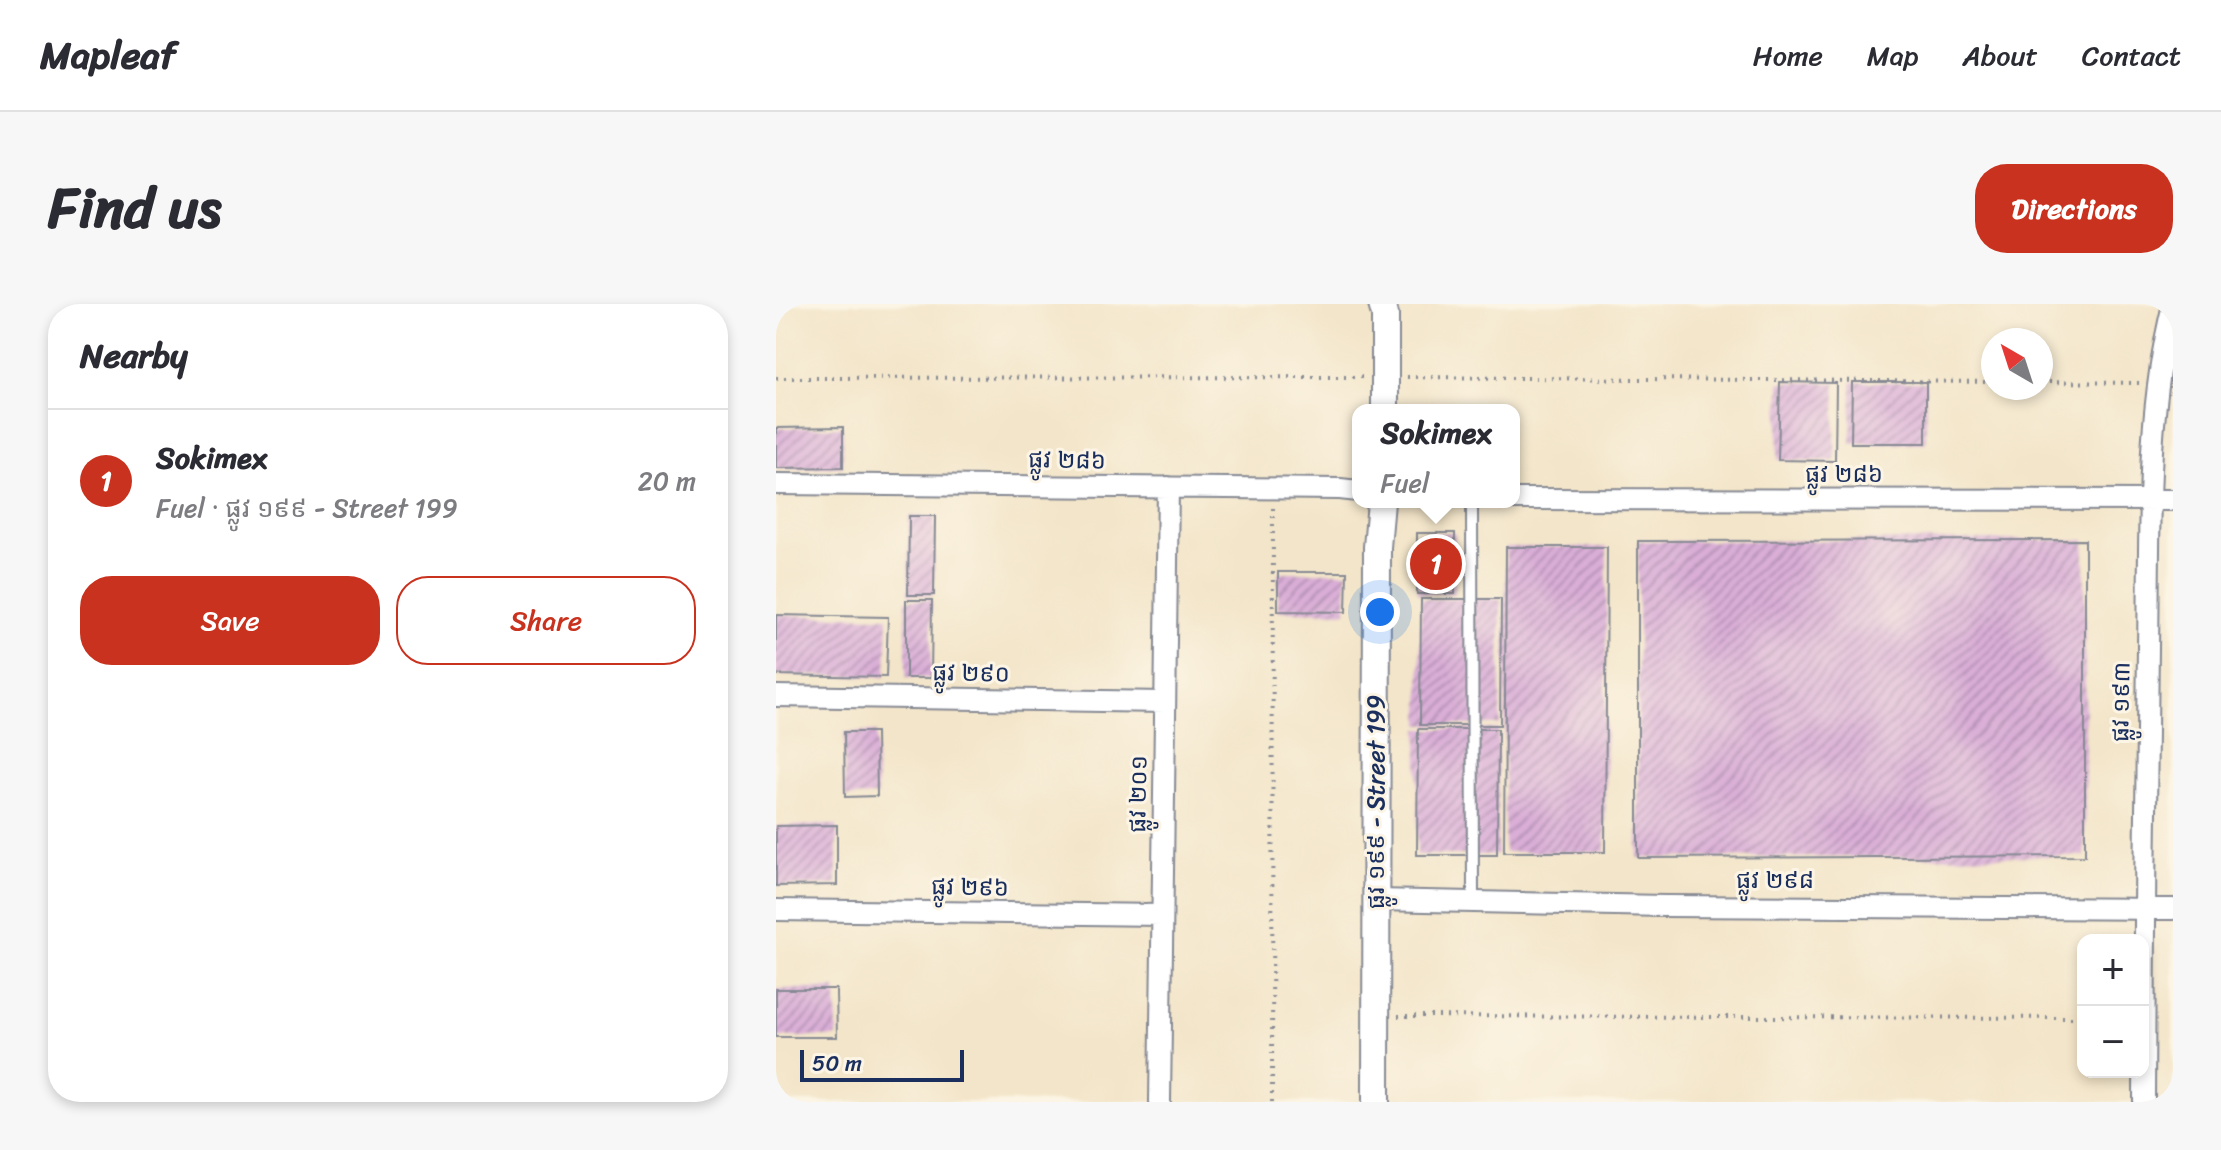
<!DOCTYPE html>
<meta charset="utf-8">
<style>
:root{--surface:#fff;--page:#f7f7f7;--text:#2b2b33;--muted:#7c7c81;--line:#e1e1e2;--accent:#c8321e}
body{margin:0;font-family:Sriracha,"Noto Sans Khmer",sans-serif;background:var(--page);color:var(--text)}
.controls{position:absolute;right:24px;bottom:24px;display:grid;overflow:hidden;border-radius:16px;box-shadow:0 4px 12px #0003}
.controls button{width:72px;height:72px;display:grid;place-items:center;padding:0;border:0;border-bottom:2px solid var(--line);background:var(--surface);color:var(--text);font:40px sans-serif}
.compass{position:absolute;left:1205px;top:24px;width:72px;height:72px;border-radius:50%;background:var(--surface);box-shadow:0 4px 12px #0003;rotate:321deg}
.scale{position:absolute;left:24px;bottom:20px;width:164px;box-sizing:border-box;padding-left:8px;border:4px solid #1b2f5e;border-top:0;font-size:22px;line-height:28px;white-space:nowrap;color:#1b2f5e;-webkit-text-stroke:6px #fcf5e5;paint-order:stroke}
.you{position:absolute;left:604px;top:308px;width:28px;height:28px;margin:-20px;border:6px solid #fff;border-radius:50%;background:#1a73e8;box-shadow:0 0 0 12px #1a73e833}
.badge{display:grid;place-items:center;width:52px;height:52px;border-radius:50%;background:var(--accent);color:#fff;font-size:26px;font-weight:700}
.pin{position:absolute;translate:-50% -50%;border:4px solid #fff;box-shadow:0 2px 8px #0006}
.popup{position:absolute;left:576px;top:100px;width:168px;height:104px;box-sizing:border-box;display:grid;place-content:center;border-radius:16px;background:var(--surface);filter:drop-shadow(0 2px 6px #0005);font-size:26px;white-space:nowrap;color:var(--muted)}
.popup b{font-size:30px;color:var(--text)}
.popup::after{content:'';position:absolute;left:50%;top:100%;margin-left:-16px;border:16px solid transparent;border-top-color:var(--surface)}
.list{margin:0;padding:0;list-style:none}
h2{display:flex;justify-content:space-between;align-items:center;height:104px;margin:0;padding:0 32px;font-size:34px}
h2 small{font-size:26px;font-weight:400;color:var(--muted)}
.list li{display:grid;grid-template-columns:52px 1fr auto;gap:24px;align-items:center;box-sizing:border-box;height:144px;padding:0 32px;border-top:2px solid var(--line)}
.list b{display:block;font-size:30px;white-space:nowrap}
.list p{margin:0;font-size:26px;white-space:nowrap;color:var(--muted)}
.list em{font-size:26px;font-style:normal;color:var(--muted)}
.actions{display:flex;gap:16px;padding:24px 32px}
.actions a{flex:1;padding:18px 0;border:2px solid var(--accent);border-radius:32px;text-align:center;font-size:28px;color:var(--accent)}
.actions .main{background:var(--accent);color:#fff}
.map{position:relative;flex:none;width:1397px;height:798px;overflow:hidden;border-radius:32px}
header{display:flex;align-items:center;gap:48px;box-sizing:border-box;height:112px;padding:0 40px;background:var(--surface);border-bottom:2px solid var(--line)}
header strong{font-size:38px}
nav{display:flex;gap:44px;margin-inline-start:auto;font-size:28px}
.intro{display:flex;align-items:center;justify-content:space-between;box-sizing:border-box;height:192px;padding:0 48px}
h1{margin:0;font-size:56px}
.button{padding:20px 36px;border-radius:32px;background:var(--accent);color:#fff;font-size:28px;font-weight:700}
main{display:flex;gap:48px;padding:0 48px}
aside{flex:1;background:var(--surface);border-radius:32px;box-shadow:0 4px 12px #0003}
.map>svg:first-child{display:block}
.building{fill:url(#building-hatch)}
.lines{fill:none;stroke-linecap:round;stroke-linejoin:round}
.service-casing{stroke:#878a94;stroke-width:14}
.minor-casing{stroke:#878a94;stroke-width:24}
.tertiary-casing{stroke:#878a94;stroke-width:30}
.path{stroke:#878a94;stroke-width:4;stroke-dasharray:2 6;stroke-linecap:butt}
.service{stroke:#fff;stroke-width:10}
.minor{stroke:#fff;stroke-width:20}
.tertiary{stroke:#fff;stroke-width:26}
.labels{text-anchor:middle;stroke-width:6;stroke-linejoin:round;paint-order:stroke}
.street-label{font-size:24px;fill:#1b2f5e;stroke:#fcf5e5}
</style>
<header>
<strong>Mapleaf</strong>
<nav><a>Home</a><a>Map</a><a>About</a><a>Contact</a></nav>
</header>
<div class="intro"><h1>Find us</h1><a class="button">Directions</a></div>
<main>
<aside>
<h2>Nearby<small></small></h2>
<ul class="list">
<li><span class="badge">1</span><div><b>Sokimex</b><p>Fuel · ផ្លូវ ១៩៩ - Street 199</p></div><em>20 m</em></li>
</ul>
<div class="actions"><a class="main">Save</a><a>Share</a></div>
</aside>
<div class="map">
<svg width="1397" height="798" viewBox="0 0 1397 798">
<defs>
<pattern id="building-hatch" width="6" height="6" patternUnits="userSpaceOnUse" patternTransform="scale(2)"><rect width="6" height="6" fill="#daaed7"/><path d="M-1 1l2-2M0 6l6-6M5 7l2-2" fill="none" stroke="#b08eb2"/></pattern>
</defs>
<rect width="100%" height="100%" fill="#fcf5e5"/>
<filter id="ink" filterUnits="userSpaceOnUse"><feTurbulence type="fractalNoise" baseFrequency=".0125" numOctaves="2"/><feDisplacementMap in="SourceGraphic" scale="16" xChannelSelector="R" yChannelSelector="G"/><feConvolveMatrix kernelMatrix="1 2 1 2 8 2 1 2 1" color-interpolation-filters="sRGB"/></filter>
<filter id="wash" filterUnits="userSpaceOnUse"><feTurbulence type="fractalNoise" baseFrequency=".006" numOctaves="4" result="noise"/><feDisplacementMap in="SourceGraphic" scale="32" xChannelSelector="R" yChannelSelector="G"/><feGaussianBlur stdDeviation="1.8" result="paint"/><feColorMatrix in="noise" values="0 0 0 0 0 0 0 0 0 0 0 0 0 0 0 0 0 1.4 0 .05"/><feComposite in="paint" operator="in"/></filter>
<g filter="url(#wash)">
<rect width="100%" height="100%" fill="#f3e5c9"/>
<g id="blocks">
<!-- building -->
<path class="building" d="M1004,78L1060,79L1059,157L1002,156Z
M1076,78H1150V139H1075Z
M67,123V163L0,164V124Z
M133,212H159L158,291H132Z
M641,229H679V290H641Z
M1309,236V552L862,554V237Z
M730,243H831L829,548H728Z
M502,268H571L570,308L502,307Z
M645,295H725L724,421H644Z
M130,296H156L155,374H130Z
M0,311L112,313L110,373L0,371Z
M642,425H722L721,551H641Z
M68,428H100L101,492L69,493Z
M61,521V581L0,582V522Z
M0,685H60L61,733H0Z"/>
</g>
</g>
<g filter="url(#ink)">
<use href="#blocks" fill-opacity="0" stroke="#878a94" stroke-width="2"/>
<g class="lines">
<defs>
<path id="service" d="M696,198L697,597"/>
<path id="minor" d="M0,180L564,185L582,187
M738,195L1397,196
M0,392L389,398
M600,596L889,602L1397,605
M0,606L386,611
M384,798L392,183
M1368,798C1368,647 1370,495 1372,344C1374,230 1369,112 1397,1"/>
<path id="tertiary" d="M606,0L609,11V106
M600,798L601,243L605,198"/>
</defs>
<!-- service casing -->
<use href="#service" class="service-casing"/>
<!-- minor casing -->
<use href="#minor" class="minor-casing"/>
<!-- tertiary casing -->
<use href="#tertiary" class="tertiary-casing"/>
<!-- path -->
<path class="path" d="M631,73L1217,78
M0,74L587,73
M1265,78L1364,79
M622,712L1307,714
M496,798L497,203"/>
<!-- service -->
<use href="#service" class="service"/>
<!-- minor -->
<use href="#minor" class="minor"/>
<!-- tertiary -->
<use href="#tertiary" class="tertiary"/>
</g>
</g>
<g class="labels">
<!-- street labels -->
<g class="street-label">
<text transform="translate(291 156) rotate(1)" y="8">ផ្លូវ ២៨៦</text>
<text x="1068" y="178">ផ្លូវ ២៨៦</text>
<text transform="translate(195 369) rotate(1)" y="8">ផ្លូវ ២៩០</text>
<text transform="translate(1345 398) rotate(-89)" y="8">ផ្លូវ ១៩៣</text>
<text transform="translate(362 490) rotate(-89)" y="8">ផ្លូវ ២០១</text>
<text transform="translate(600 498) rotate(-90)" y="8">ផ្លូវ ១៩៩ - Street 199</text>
<text x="999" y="584">ផ្លូវ ២៩៨</text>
<text transform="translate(194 583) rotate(1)" y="8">ផ្លូវ ២៩៦</text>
</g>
</g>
</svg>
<div class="controls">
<button>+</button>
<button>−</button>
</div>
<svg class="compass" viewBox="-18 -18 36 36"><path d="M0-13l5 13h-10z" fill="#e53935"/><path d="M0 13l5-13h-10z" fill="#7c7c81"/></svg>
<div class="scale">50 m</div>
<div class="you"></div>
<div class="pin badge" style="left:660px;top:260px">1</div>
<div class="popup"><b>Sokimex</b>Fuel</div>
</div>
</main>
